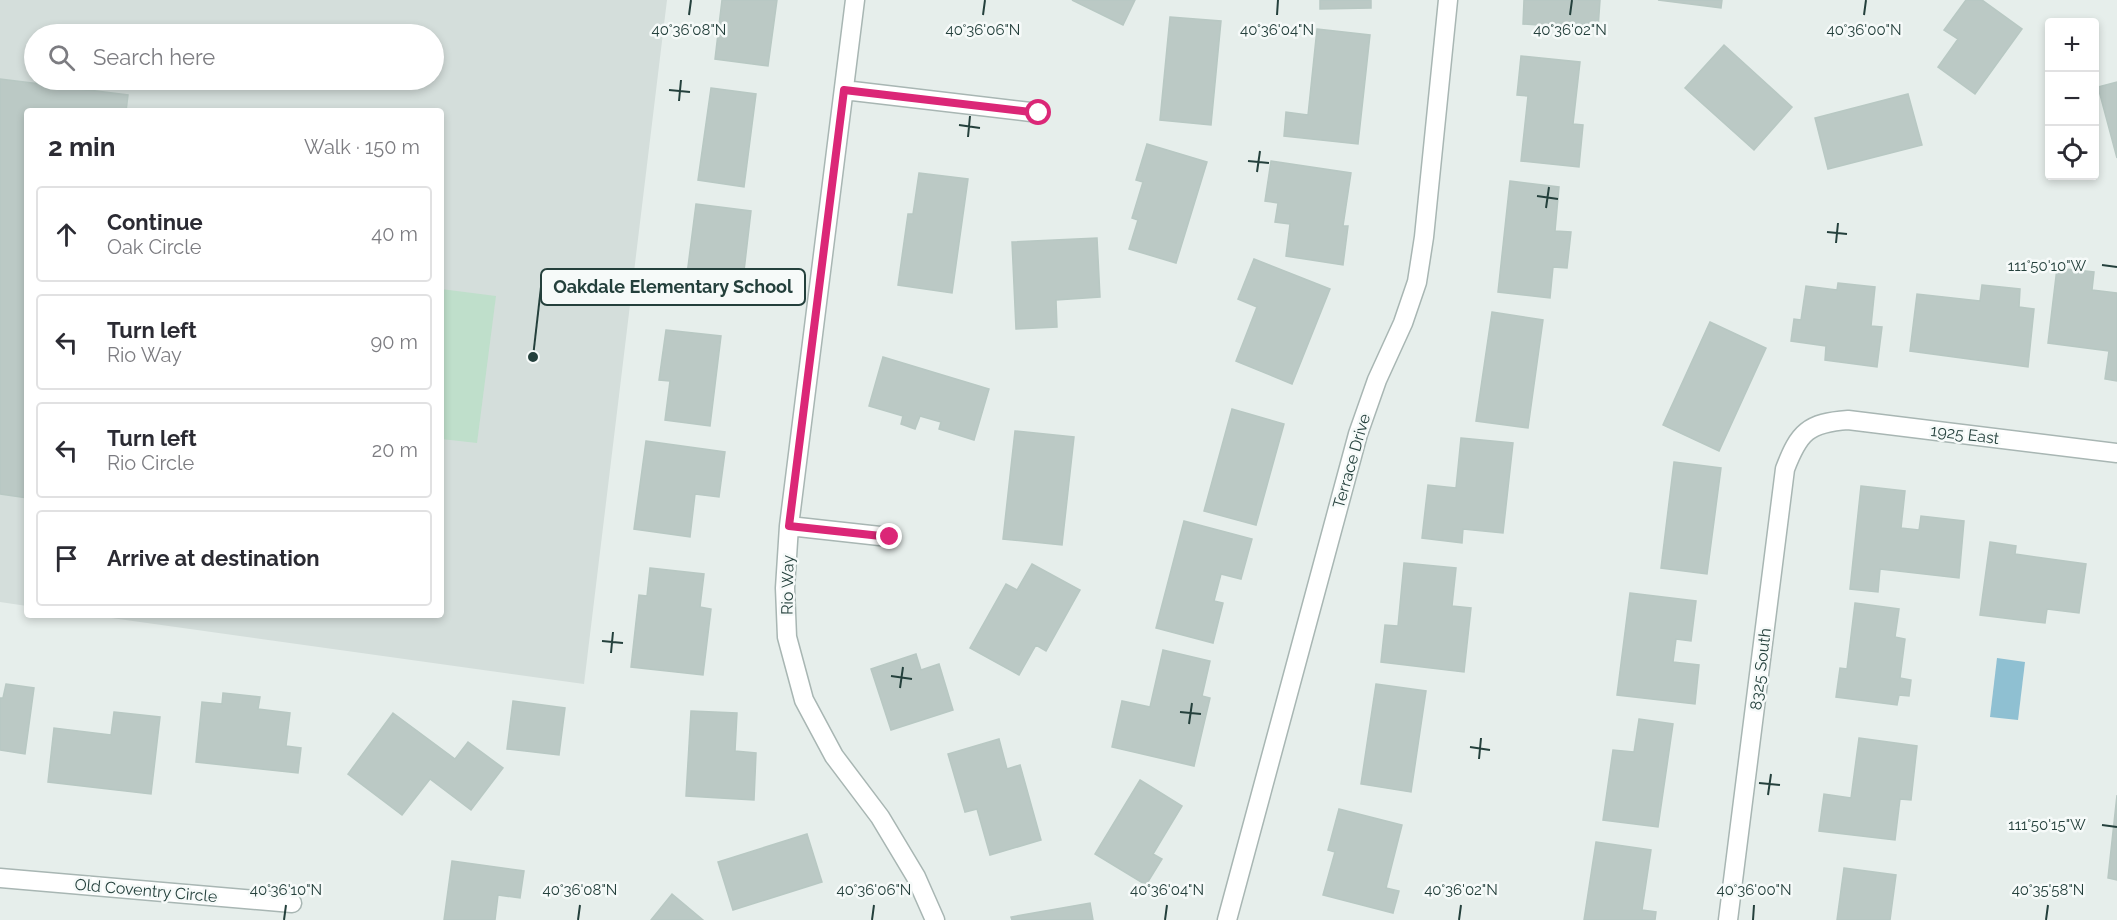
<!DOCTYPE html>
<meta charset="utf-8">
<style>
:root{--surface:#fff;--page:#f7f7f7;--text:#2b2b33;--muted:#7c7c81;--line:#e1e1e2}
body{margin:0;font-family:Raleway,sans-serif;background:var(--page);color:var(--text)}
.controls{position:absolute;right:18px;top:18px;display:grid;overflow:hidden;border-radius:6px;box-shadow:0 3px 9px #0003}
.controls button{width:54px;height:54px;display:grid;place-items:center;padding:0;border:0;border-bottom:2px solid var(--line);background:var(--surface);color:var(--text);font:30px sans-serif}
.stop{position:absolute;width:18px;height:18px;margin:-14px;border:4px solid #db2777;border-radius:50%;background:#fff}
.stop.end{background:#db2777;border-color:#fff;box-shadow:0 2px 6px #0008}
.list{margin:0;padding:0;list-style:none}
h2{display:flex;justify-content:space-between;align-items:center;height:78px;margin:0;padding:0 24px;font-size:26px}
h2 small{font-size:20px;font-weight:400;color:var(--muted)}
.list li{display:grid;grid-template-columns:39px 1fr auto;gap:18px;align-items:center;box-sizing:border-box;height:96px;margin:0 12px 12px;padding:0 12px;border:2px solid var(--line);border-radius:6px}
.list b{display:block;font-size:22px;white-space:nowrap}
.list p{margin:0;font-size:20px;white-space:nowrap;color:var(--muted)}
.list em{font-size:20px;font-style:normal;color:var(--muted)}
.icon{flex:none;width:33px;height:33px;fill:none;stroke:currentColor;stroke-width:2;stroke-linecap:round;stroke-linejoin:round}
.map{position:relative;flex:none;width:2117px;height:920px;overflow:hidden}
.search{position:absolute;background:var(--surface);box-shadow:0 3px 9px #0003;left:24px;top:24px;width:420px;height:66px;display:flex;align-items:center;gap:15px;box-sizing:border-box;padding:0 21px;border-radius:33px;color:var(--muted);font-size:22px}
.panel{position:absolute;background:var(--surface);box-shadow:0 3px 9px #0003;left:24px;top:108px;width:420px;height:510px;border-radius:6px}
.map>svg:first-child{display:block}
.built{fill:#d4dedb;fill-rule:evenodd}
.green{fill:#bfdfcb}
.water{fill:#8fc0d2}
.building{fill:#bbc9c5;stroke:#b8c8c3;stroke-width:1.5}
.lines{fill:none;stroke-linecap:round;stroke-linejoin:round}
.street-casing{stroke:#a8b6b3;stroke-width:21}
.street{stroke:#fff;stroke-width:18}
.route{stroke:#db2777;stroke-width:8}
.ticks{fill:none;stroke:#24403c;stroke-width:2}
.labels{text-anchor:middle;stroke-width:5;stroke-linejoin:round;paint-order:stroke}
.street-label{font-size:16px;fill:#24403c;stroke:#f6faf9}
.ticks-label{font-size:15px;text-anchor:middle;fill:#24403c;stroke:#f6faf9;stroke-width:5;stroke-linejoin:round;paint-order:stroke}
.leader{fill:none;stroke:#24403c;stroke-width:2}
.callout-dot{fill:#24403c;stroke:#f6faf9;stroke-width:2}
.callout{fill:#f6faf9;stroke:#24403c;stroke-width:2}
.callout-label{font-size:18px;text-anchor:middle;font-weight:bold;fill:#24403c}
</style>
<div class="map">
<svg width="2117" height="920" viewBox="0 0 2117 920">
<rect width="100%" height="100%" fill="#e6eeeb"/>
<!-- built -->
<path class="built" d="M0,0H667L584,684L90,615H441V111H27V606L0,602ZM34,34H434V80H34Z"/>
<!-- green -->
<path class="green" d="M441,289L496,296L477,443L441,439Z"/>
<!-- water -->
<path class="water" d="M1997,658L2025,662L2018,720L1990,717Z"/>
<!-- building -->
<path class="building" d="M722,0H777L768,66L715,59Z
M1072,0H1135L1123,25Z
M1320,0H1371V8L1320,9Z
M1524,0H1600L1598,29L1523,24Z
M1658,0H1722L1721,8Z
M1966,0H1982L2022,29L1975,94L1938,67L1958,39L1944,30Z
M1170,17L1221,21L1211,125L1160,120Z
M1317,29L1370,35L1358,144L1284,136L1286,112L1308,115Z
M1724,45L1792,107L1754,150L1685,88Z
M1521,56L1580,62L1573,124L1583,125L1579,167L1521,161L1528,96L1517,95Z
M0,79L128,95L126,111H27V498L0,494Z
M2117,82V158L2098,87Z
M711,88L756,94L744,187L698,180Z
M1908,94L1922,145L1828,169L1815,118Z
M1147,144L1207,162L1176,263L1129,249L1138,220L1132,218L1143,182L1136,180Z
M1271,161L1351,173L1343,226H1348L1343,265L1286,256L1290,224L1275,222L1278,203L1265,201Z
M919,173L968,179L952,293L898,285L908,214H913Z
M1510,181L1559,187L1555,231L1571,232L1567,268L1553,267L1550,298L1498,292Z
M696,204L751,211L740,305L684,298Z
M1097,238L1100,297L1056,300L1057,327L1016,329L1012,242Z
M1254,259L1330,289L1292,384L1236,361L1257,307L1238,299Z
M2057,268L2094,272L2092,290L2117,293V381L2105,379L2109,351L2048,343Z
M1838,283L1875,287L1871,326L1882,327L1877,367L1825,360L1826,346L1791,341L1794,319L1801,320L1806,286L1837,290Z
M1982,285L2020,289L2019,307L2034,309L2028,367L1910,351L1917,294L1980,301Z
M1492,312L1543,320L1528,428L1476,421Z
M1710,322L1766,348L1719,451L1663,425Z
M666,330L721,336L710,426L665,420L670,381L659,380Z
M883,357L989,389L974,440L939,429L941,422L920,416L915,429L901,424L903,416L869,406Z
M1232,409L1284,424L1256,525L1204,511Z
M1015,431L1074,437L1062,545L1003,539Z
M1461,438L1513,443L1503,533L1463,529L1462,543L1422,538L1428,485L1456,488Z
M646,441L725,452L719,497L695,494L690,537L634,529Z
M1674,462L1721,468L1707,574L1661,568Z
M1861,486L1905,491L1901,528L1919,530L1921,516L1964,521L1959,578L1880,569L1878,592L1850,589Z
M1184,521L1252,539L1241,579L1221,574L1214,601L1223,603L1213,643L1156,628Z
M1990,542L2016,546L2015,554L2086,564L2079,613L2047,609L2045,623L1980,615Z
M1404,563L1456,568L1452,606L1471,608L1464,672L1381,662L1385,625L1398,626Z
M1032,564L1080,590L1046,651L1036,645L1019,675L970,648L1006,584L1017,590Z
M650,568L704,574L700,607L711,609L703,675L631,667L639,595L647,596Z
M1630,593L1696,601L1691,641L1676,639L1673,662L1699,665L1695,704L1617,695Z
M1855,603L1899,609L1895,637L1905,639L1900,678L1911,680L1909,696L1899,695L1897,705L1836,697L1840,668L1847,669Z
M1163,650L1210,661L1202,696L1210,698L1194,766L1112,747L1122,701L1150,707Z
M916,654L921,670L939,664L953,710L891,730L871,669Z
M6,684L34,688L25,754L0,750V698H3Z
M1376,684L1426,691L1411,792L1361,784Z
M223,693L260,697L258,709L290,713L286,746L301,748L298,773L196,762L202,702L222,704Z
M513,701L565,708L559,755L507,749Z
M691,711L737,713L735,751L756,753L754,800L686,796Z
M114,712L160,717L151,794L48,782L54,728L111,735Z
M393,713L455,759L468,742L503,768L471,810L430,779L402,815L348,774Z
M1639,719L1673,724L1658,827L1603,820L1613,750L1634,752Z
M1859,738L1917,746L1911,800L1900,799L1895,840L1819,831L1824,794L1851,798Z
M999,739L1007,769L1020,765L1041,840L990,855L977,809L965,812L948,754Z
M1140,780L1182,806L1153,854L1162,859L1146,885L1095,854Z
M2117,795V880L2108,878Z
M1339,809L1402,825L1386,888L1399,891L1393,913L1323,895L1335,852L1328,850Z
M807,834L822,882L733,910L718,862Z
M1596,842L1651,850L1642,910L1656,912L1655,920H1584Z
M452,861L524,871L520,898L498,895L495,920H444Z
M1844,868L1896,875L1890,920H1837Z
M672,894L703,920H651Z
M1090,903L1093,920H1012L1011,917Z"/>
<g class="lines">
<defs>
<path id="street" d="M855,0L789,526L785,588L787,637L804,700L834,756L880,817L916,877L935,920
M844,90L1039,113
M789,526L889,537
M0,878L292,903
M1227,920L1358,434L1377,380L1403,323L1417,282L1424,237L1448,0
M1728,920L1785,469C1799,432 1808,423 1848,420L2117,453"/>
</defs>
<!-- street casing -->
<use href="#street" class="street-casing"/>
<!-- street -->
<use href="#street" class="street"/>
</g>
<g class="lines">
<!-- route -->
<path class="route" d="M890,537L789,526L844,90L1039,113"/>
</g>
<!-- ticks -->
<path class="ticks" d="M689,15L691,0M983,15L985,0M1277,15L1278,0M1570,15L1572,0M1864,15L1866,0M669,90L690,92M679,101L681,80M959,125L980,128M968,137L970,116M1248,161L1269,163M1257,172L1260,151M1537,196L1558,199M1546,208L1549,187M1827,232L1847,234M1836,243L1838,223M2102,265L2117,267M602,641L623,643M611,653L613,632M891,676L912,679M900,688L903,667M1180,712L1201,714M1189,724L1192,703M1470,747L1490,750M1479,759L1481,738M1759,783L1780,785M1768,795L1771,774M2102,825L2117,827M284,920L286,905M578,920L580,905M872,920L874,905M1165,920L1167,905M1459,920L1461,905M1753,920L1754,905M2046,920L2048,905"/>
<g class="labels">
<!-- street labels -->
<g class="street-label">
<text transform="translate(1965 434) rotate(7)" y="6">1925 East</text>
<text transform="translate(1351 461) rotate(-74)" y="6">Terrace Drive</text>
<text transform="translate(787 585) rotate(-89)" y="6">Rio Way</text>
<text transform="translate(1760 669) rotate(-83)" y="6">8325 South</text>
<text transform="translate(146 890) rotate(5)" y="6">Old Coventry Circle</text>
</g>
</g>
<g class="ticks-label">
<text x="689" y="35">40°36'08"N</text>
<text x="983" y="35">40°36'06"N</text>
<text x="1277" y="35">40°36'04"N</text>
<text x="1570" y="35">40°36'02"N</text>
<text x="1864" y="35">40°36'00"N</text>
<text x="2047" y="271">111°50'10"W</text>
<text x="2047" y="830">111°50'15"W</text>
<text x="286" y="895">40°36'10"N</text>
<text x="580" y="895">40°36'08"N</text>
<text x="874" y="895">40°36'06"N</text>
<text x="1167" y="895">40°36'04"N</text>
<text x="1461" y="895">40°36'02"N</text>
<text x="1754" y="895">40°36'00"N</text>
<text x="2048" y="895">40°35'58"N</text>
</g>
<!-- callouts -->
<path class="leader" d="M533 357L541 287"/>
<circle class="callout-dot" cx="533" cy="357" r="6"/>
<rect class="callout" x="541" y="269" width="264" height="36" rx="6"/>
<g class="callout-label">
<text x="673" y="293">Oakdale Elementary School</text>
</g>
</svg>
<div class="controls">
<button>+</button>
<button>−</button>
<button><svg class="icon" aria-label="locate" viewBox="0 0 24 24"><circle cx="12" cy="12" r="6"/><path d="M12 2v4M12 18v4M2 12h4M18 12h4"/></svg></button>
</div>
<div class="stop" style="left:1039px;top:113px"></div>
<div class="stop end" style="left:890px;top:537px"></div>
<div class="search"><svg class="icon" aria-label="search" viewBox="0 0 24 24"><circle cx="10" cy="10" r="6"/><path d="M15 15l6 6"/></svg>Search here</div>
<section class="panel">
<h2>2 min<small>Walk · 150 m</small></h2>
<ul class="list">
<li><svg class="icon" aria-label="ahead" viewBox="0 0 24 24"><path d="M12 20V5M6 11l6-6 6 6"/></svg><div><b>Continue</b><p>Oak Circle</p></div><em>40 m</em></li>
<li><svg class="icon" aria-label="left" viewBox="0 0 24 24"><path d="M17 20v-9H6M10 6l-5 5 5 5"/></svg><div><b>Turn left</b><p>Rio Way</p></div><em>90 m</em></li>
<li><svg class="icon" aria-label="left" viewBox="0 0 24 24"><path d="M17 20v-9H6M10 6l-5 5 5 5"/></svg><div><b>Turn left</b><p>Rio Circle</p></div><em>20 m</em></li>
<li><svg class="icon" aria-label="arrive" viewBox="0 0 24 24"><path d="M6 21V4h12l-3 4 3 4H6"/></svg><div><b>Arrive at destination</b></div></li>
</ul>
</section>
</div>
